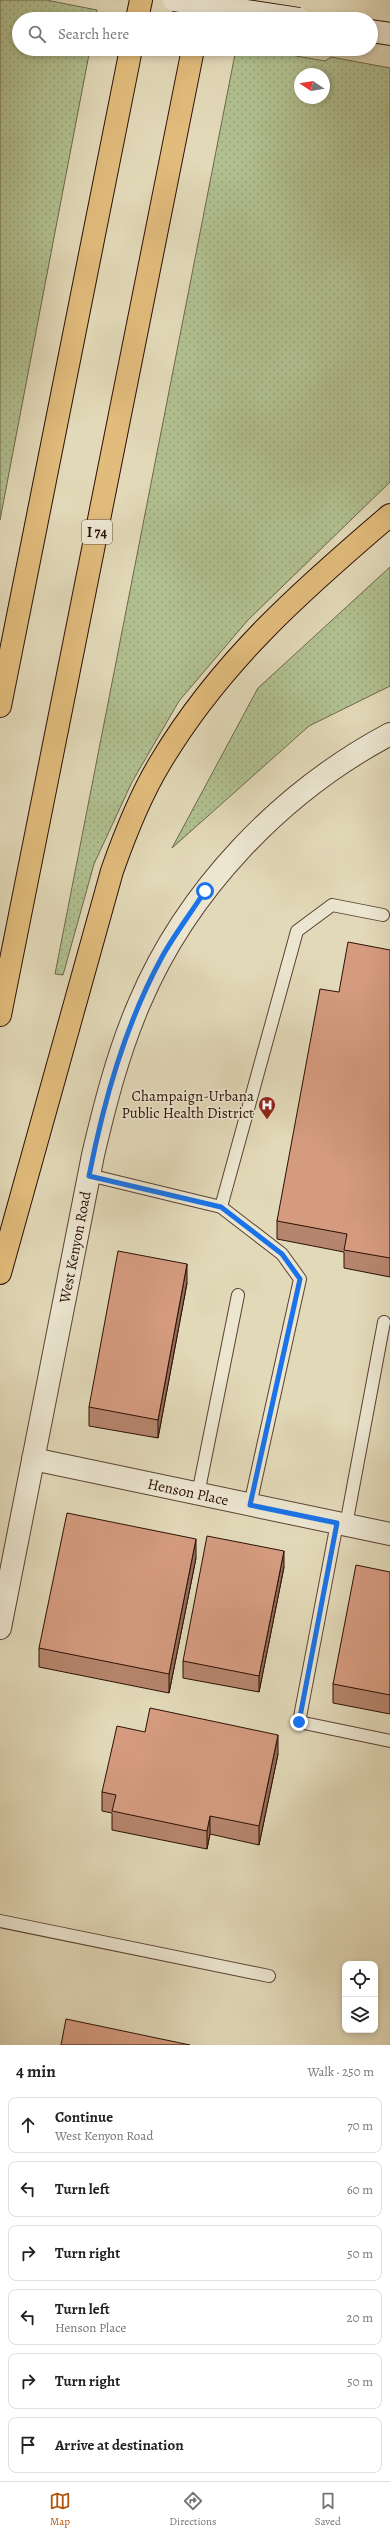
<!DOCTYPE html>
<meta charset="utf-8">
<style>
:root{--surface:#fff;--page:#f6f6f6;--text:#222;--muted:#767676;--line:#e0e0e0;--accent:#b45309}
body{margin:0;font-family:Alegreya,serif;background:var(--page);color:var(--text)}
.controls{position:absolute;right:12px;bottom:12px;display:grid;overflow:hidden;border-radius:8px;box-shadow:0 2px 6px #0003}
.controls button{width:36px;height:36px;display:grid;place-items:center;padding:0;border:0;border-bottom:1px solid var(--line);background:var(--surface);color:var(--text);font:20px sans-serif}
.compass{position:absolute;left:294px;top:68px;width:36px;height:36px;border-radius:50%;background:var(--surface);box-shadow:0 2px 6px #0003;rotate:282deg}
.stop{position:absolute;width:12px;height:12px;margin:-9px;border:3px solid #1a73e8;border-radius:50%;background:#fff}
.stop.end{background:#1a73e8;border-color:#fff;box-shadow:0 1px 4px #0008}
.list{margin:0;padding:0;list-style:none}
h2{display:flex;justify-content:space-between;align-items:center;height:52px;margin:0;padding:0 16px;font-size:17px}
h2 small{font-size:13px;font-weight:400;color:var(--muted)}
.list li{display:grid;grid-template-columns:26px 1fr auto;gap:12px;align-items:center;box-sizing:border-box;height:56px;margin:0 8px 8px;padding:0 8px;border:1px solid var(--line);border-radius:8px}
.list b{display:block;font-size:15px;white-space:nowrap}
.list p{margin:0;font-size:13px;white-space:nowrap;color:var(--muted)}
.list em{font-size:13px;font-style:normal;color:var(--muted)}
.icon{flex:none;width:22px;height:22px;fill:none;stroke:currentColor;stroke-width:2;stroke-linecap:round;stroke-linejoin:round}
.map{position:relative;flex:none;width:390px;height:2045px;overflow:hidden}
.search{position:absolute;background:var(--surface);box-shadow:0 2px 6px #0003;left:12px;right:12px;top:12px;height:44px;display:flex;align-items:center;gap:10px;box-sizing:border-box;padding:0 14px;border-radius:22px;color:var(--muted);font-size:15px}
.sheet{height:436px;background:var(--surface)}
nav{display:flex;justify-content:space-around;align-items:center;box-sizing:border-box;height:56px;border-top:1px solid var(--line);background:var(--surface);font-size:11px;color:var(--muted)}
nav a{display:grid;justify-items:center;gap:2px}
nav .on{color:var(--accent)}
.map>svg:first-child{display:block}
.grass{fill:url(#grass-dots);stroke:#6e684b;fill-rule:evenodd}
.lines{fill:none;stroke-linecap:round;stroke-linejoin:round}
.service-casing{stroke:#5a4232;stroke-width:14}
.minor-casing{stroke:#5a4232;stroke-width:24}
.tertiary-casing{stroke:#5a4232;stroke-width:24}
.secondary-casing{stroke:#2c1006;stroke-width:24}
.motorway-casing{stroke:#2c1006;stroke-width:24}
.service{stroke:#ece6d1;stroke-width:12}
.minor{stroke:#ece6d1;stroke-width:22}
.tertiary{stroke:#ece6d1;stroke-width:22}
.secondary{stroke:#ece6d1;stroke-width:22}
.motorway{stroke:#e1bc7c;stroke-width:22}
.secondary-bridge-casing{stroke:#2c1006;stroke-width:24;stroke-linecap:butt}
.secondary-bridge{stroke:#ece6d1;stroke-width:22}
.wall{fill:#b6856d;stroke:#2c1006}
.shaded-wall{fill:#946c59;stroke:#2c1006}
.building{fill:#d49b7f;stroke:#2c1006}
.route{stroke:#1a73e8;stroke-width:5}
.labels{text-anchor:middle;stroke-width:3;stroke-linejoin:round;paint-order:stroke}
.shield{fill:#ece6d1;stroke:#665043;stroke-width:1}
.shield-label{font-size:14px;font-weight:bold;fill:#2c1006}
.poi-label{font-size:15px;fill:#2c1006;stroke:#ece6d1;text-anchor:end}
.street-label{font-size:15px;fill:#2c1006;stroke:#ece6d1}
</style>
<div class="map">
<svg width="390" height="2045" viewBox="0 0 390 2045">
<defs>
<pattern id="grass-dots" width="8" height="8" patternUnits="userSpaceOnUse"><rect width="8" height="8" fill="#b1c090"/><path d="M2 2h.1M6 6h.1" fill="none" stroke="#98a47b" stroke-width="1.8" stroke-linecap="round"/></pattern>
</defs>
<rect width="100%" height="100%" fill="#e2d9b8"/>
<filter id="stains"><feTurbulence type="fractalNoise" baseFrequency=".005" numOctaves="4"/><feColorMatrix values="0 0 0 0 .2 0 0 0 0 .09 0 0 0 0 .02 0 0 0 .5 -.17"/></filter>
<radialGradient id="worn" r=".72"><stop offset=".6" stop-color="#630" stop-opacity="0"/><stop offset="1" stop-color="#630" stop-opacity=".3"/></radialGradient>
<!-- grass -->
<path class="grass" d="M0,0H46L97,10L96,19H19V49H90L0,520Z
M236,49H256L325,61L331,57L390,68V482L248,620L179,701L132,782L94,864L63,975L55,974ZM300,74H324V98H300Z
M390,567V686L309,726L172,848L258,688Z"/>
<g class="lines">
<defs>
<path id="service" d="M89,1175L221,1207L297,931L332,905L383,915
M221,1207L282,1254L300,1279L250,1505
M198,1494L238,1295
M337,1523L299,1722L390,1741
M346,1525L384,1322
M0,1921L269,1976"/>
<path id="minor" d="M33,1459L390,1534"/>
<path id="tertiary" d="M0,1628L93,1155C105,1104 118,1053 139,1004C187,890 281,792 390,734"/>
<path id="secondary" d="M371,31L390,34"/>
<path id="motorway" d="M137,19L141,0
M199,19L203,0
M0,706L131,49
M0,1015L193,49
M0,1273L112,871C125,834 140,796 160,763C220,662 302,590 390,515"/>
</defs>
<!-- service casing -->
<use href="#service" class="service-casing"/>
<!-- minor casing -->
<use href="#minor" class="minor-casing"/>
<!-- tertiary casing -->
<use href="#tertiary" class="tertiary-casing"/>
<!-- secondary casing -->
<use href="#secondary" class="secondary-casing"/>
<!-- motorway casing -->
<use href="#motorway" class="motorway-casing"/>
<!-- service -->
<use href="#service" class="service"/>
<!-- minor -->
<use href="#minor" class="minor"/>
<!-- tertiary -->
<use href="#tertiary" class="tertiary"/>
<!-- secondary -->
<use href="#secondary" class="secondary"/>
<!-- motorway -->
<use href="#motorway" class="motorway"/>
<defs>
<path id="secondary-bridge" d="M174,0L299,19"/>
</defs>
<!-- secondary-bridge casing -->
<use href="#secondary-bridge" class="secondary-bridge-casing"/>
<!-- secondary-bridge -->
<use href="#secondary-bridge" class="secondary-bridge"/>
</g>
<!-- wall -->
<path class="wall" d="M390,950V1277L344,1268V1252L277,1239V1221L339,992Z
M187,1283L158,1438L89,1426V1407Z
M196,1558L169,1693L39,1667V1648Z
M284,1567L259,1692L183,1678V1661Z
M390,1572V1714L333,1703V1684Z
M145,1732L278,1754L259,1845L210,1834L207,1849L112,1830V1813L102,1811V1792Z"/>
<!-- shaded-wall -->
<path class="shaded-wall" d="M187,1264V1283L158,1438V1420Z
M196,1539V1558L169,1693V1674Z
M284,1551V1567L259,1692V1676Z
M278,1735V1754L259,1845V1826Z
M210,1816V1834L207,1849V1831Z"/>
<!-- building -->
<path class="building" d="M348,942L390,950V1258L344,1250L347,1234L277,1221L320,989L339,992Z
M118,1251L187,1264L158,1420L89,1407Z
M67,1513L196,1539L169,1674L39,1648Z
M207,1536L284,1551L259,1676L183,1661Z
M356,1565L390,1572V1695L333,1684Z
M150,1708L278,1735L259,1826L210,1816L207,1831L112,1811L116,1795L102,1792L117,1726L145,1732Z
M66,2019L190,2045H61Z"/>
<g class="lines">
<!-- route -->
<path class="route" d="M205,891C191,913 174,935 162,957C125,1025 104,1100 89,1176L221,1207L282,1254L300,1279L250,1505L337,1523L299,1722"/>
</g>
<!-- icons -->
<defs>
<symbol id="hospital-pin" viewBox="-11 -11 22 30"><path d="M0 17L-7.5 6A9.5 9.5 0 1 1 7.5 6Z" fill="#8f2418" stroke="#ece6d1"/><path d="M-5-5h3v3.5h4V-5h3V5h-3V1.5h-4V5h-3Z" fill="#fff"/></symbol>
</defs>
<g fill-rule="evenodd">
<use href="#hospital-pin" x="257" y="1095" width="20" height="27"/>
</g>
<g class="labels">
<!-- shield labels -->
<rect class="shield" x="82" y="520" width="30" height="24" rx="3"/>
<g class="shield-label">
<text x="97" y="537">I 74</text>
</g>
<!-- poi labels -->
<g class="poi-label">
<text x="254" y="1101">Champaign-Urbana<tspan x="254" dy="17">Public Health District</tspan></text>
</g>
<!-- street labels -->
<g class="street-label">
<text transform="translate(75 1247) rotate(-79)" y="5">West Kenyon Road</text>
<text transform="translate(188 1492) rotate(12)" y="5">Henson Place</text>
</g>
</g>
<rect width="100%" height="100%" filter="url(#stains)"/>
<rect width="100%" height="100%" fill="url(#worn)"/>
</svg>
<div class="controls">
<button><svg class="icon" aria-label="locate" viewBox="0 0 24 24"><circle cx="12" cy="12" r="6"/><path d="M12 2v4M12 18v4M2 12h4M18 12h4"/></svg></button>
<button><svg class="icon" aria-label="layers" viewBox="0 0 24 24"><path d="M12 4l9 5-9 5-9-5zM3 14l9 5 9-5"/></svg></button>
</div>
<svg class="compass" viewBox="-18 -18 36 36"><path d="M0-13l5 13h-10z" fill="#e53935"/><path d="M0 13l5-13h-10z" fill="#767676"/></svg>
<div class="stop" style="left:205px;top:891px"></div>
<div class="stop end" style="left:299px;top:1722px"></div>
<div class="search"><svg class="icon" aria-label="search" viewBox="0 0 24 24"><circle cx="10" cy="10" r="6"/><path d="M15 15l6 6"/></svg>Search here</div>
</div>
<section class="sheet">
<h2>4 min<small>Walk · 250 m</small></h2>
<ul class="list">
<li><svg class="icon" aria-label="ahead" viewBox="0 0 24 24"><path d="M12 20V5M6 11l6-6 6 6"/></svg><div><b>Continue</b><p>West Kenyon Road</p></div><em>70 m</em></li>
<li><svg class="icon" aria-label="left" viewBox="0 0 24 24"><path d="M17 20v-9H6M10 6l-5 5 5 5"/></svg><div><b>Turn left</b></div><em>60 m</em></li>
<li><svg class="icon" aria-label="right" viewBox="0 0 24 24"><path d="M7 20v-9h11M14 6l5 5-5 5"/></svg><div><b>Turn right</b></div><em>50 m</em></li>
<li><svg class="icon" aria-label="left" viewBox="0 0 24 24"><path d="M17 20v-9H6M10 6l-5 5 5 5"/></svg><div><b>Turn left</b><p>Henson Place</p></div><em>20 m</em></li>
<li><svg class="icon" aria-label="right" viewBox="0 0 24 24"><path d="M7 20v-9h11M14 6l5 5-5 5"/></svg><div><b>Turn right</b></div><em>50 m</em></li>
<li><svg class="icon" aria-label="arrive" viewBox="0 0 24 24"><path d="M6 21V4h12l-3 4 3 4H6"/></svg><div><b>Arrive at destination</b></div></li>
</ul>
</section>
<nav>
<a class="on"><svg class="icon" aria-label="map" viewBox="0 0 24 24"><path d="M3 6l6-2 6 2 6-2v14l-6 2-6-2-6 2zM9 4v14M15 6v14"/></svg>Map</a>
<a><svg class="icon" aria-label="directions" viewBox="0 0 24 24"><path d="M12 3l9 9-9 9-9-9zM9 14v-3h6M13 9l2 2-2 2"/></svg>Directions</a>
<a><svg class="icon" aria-label="saved" viewBox="0 0 24 24"><path d="M7 4h10v16l-5-4-5 4z"/></svg>Saved</a>
</nav>
